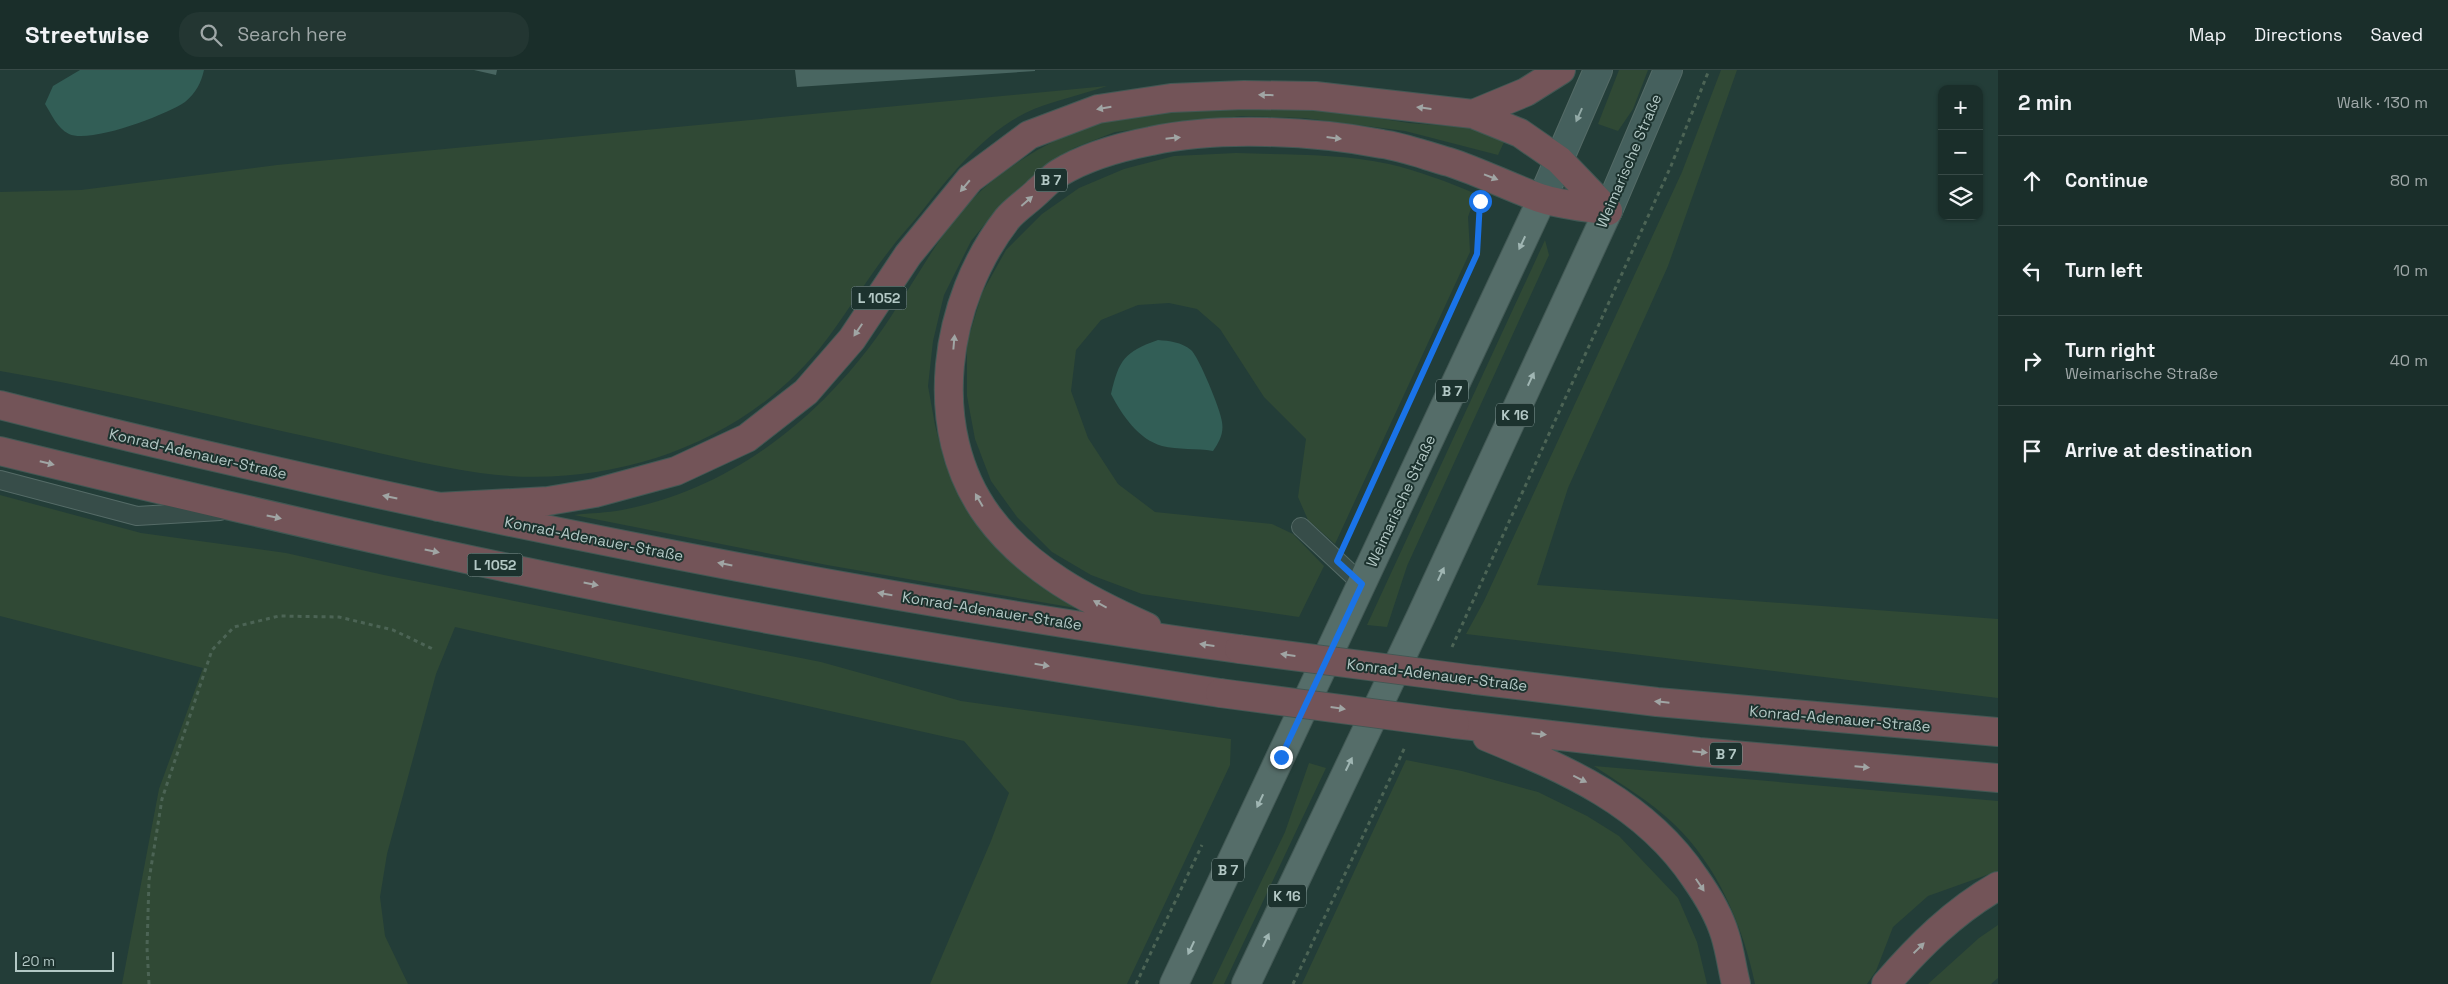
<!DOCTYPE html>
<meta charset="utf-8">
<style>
:root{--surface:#1a2e2a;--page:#233632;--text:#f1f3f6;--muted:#9fa8a8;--line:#384a47}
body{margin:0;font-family:"Space Grotesk",sans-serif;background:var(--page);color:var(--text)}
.controls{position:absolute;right:15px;top:15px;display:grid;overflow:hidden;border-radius:10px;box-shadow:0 1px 4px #0004}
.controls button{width:45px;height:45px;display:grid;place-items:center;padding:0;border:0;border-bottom:1px solid var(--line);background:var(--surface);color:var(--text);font:25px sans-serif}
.scale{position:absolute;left:15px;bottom:12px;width:99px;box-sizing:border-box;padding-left:5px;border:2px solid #b3c8c5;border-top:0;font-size:14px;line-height:18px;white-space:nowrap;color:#b3c8c5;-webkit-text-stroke:4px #1c322e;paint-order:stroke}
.stop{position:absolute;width:15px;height:15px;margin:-11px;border:4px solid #1a73e8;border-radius:50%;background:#fff}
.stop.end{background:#1a73e8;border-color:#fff;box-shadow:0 1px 5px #0008}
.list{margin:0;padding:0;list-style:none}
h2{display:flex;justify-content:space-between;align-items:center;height:65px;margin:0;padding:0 20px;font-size:21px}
h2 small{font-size:16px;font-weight:400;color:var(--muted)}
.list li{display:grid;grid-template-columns:32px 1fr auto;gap:15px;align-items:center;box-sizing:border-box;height:90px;padding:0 20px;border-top:1px solid var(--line)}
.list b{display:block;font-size:19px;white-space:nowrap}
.list p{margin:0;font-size:16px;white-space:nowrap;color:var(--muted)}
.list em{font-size:16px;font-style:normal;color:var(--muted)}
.icon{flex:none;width:28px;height:28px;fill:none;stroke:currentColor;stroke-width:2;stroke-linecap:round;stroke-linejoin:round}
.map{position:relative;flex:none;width:1998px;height:914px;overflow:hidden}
header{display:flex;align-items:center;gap:30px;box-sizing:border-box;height:70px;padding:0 25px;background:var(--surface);border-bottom:1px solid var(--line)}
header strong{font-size:24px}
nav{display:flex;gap:28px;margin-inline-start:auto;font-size:18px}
.search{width:350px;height:45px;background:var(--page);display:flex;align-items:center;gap:12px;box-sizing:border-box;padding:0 18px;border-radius:20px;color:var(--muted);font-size:19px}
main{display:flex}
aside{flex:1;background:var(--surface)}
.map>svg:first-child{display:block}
.green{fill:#304935}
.water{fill:#325e56}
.building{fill:#496661}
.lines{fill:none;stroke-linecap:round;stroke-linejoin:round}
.lane-casing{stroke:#556b67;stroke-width:20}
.secondary-casing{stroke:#556b67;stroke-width:30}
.primary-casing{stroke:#435955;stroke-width:30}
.highway-casing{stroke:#425854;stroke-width:30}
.path{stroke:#4c6455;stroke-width:3;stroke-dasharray:4 4;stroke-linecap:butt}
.lane{stroke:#374d49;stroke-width:18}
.secondary{stroke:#45605d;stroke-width:28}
.primary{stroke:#556d69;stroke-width:28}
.highway{stroke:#735458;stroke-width:28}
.highway-bridge-casing{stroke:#425854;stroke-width:30;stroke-linecap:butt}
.highway-bridge{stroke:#735458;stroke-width:28}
.oneway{fill:#a0a5a4}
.oneway2{fill:#92a9a6}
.oneway3{fill:#a0b6b3}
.route{stroke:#1a73e8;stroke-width:6}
.labels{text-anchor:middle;stroke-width:4;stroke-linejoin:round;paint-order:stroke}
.shield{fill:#1c322e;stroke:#869b98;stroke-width:1}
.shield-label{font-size:14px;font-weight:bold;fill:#b3c8c5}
.street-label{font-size:15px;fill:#b3c8c5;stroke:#1c322e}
</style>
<header>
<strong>Streetwise</strong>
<div class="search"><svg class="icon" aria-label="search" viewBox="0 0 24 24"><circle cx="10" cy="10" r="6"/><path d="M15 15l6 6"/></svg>Search here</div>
<nav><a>Map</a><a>Directions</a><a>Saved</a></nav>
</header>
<main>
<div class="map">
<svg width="1998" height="914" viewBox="0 0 1998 914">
<rect width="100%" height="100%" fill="#233d38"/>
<!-- green -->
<path class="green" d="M1619,0H1648L1633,39L1618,61L1598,54Z
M1721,0H1737L1668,196L1568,418L1537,515L1998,549V628L1466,564L1484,531L1682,102Z
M1107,16C1083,24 1057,30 1034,39C987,59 952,103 922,141C911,155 899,167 889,181C867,209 848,241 827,269C747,375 609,421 480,403C426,395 372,381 318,369C212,346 107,319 0,301V122L81,120L277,95Z
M1230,37L1324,40L1409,53L1475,58L1505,70L1498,85L1405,61L1304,48L1242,46L1115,62L1074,78L1038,102L999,137L971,171L944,225L933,271L928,316L935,355L945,394L965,431L1093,541L827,495L574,445C590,443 607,443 622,440C735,419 829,341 890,248C922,200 950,143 996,108C1025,85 1068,61 1104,51C1144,40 1189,41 1230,37Z
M1236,83C1286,85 1339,83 1389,94C1419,101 1448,112 1476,124L1468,147L1470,182L1335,474L1308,450L1298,427L1306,369L1264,327L1220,259L1197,239L1169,233L1138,235L1101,250L1076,280L1071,321L1088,368L1118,414L1155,442L1272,454L1293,464L1324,496L1299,547L1142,524L1091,505L1052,482L1017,447L991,411L975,369L967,326V273L982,223L1006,180L1042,144L1079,118L1124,99L1174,86Z
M1545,170L1549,185L1407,496L1387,557L1367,555Z
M0,425L141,463L286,483L384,505L821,592L961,631L1231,669L1230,695L1127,914H930L991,771L1009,723L964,671L455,557L436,604L387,784L380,827L385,866L408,914H122L159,719L203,598L0,546Z
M1406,690L1462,701L1538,722L1587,746L1619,766L1678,828L1697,872L1707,914H1302Z
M1309,693L1326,698L1224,914H1212L1285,762Z
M1594,696L1998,731V801L1928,826L1893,857L1876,901L1867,914H1755C1743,856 1717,795 1674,754C1650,731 1621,714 1594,696Z
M1998,855V908L1991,914H1928L1979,868Z"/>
<!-- water -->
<path class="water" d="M80,0H204C201,13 196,23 185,32C166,45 90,74 69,64C57,58 52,45 45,34L53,16Z
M1158,270C1170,271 1181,272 1191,280C1199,287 1221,341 1222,352C1224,364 1219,372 1213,381C1197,378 1178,380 1162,376C1138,369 1122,345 1111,324C1119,290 1124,282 1158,270Z"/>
<!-- building -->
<path class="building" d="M474,0H497L496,5Z
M795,0H1035V1L797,17Z"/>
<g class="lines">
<defs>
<path id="lane" d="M0,410L137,446L220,441
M1301,457L1362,514"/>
<path id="secondary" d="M1542,129L1598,0
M1608,141L1668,0"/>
<path id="primary" d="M1174,914L1542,129
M1246,914L1420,548L1608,141"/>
<path id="highway" d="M1473,44L1526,22L1561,0
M0,335C244,397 490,450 738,497C904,528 1071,556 1239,579
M0,381C251,442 503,501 757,547C911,575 1065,599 1220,623
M438,437L548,431L595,423L676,401L747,368L806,322L852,269L908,185L970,109L1029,65L1098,39L1171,28L1244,25L1315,26L1473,44L1520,63L1559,90L1608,141
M1147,557C1087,530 1028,500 988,446C924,359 944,230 1007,149C1015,139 1028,131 1037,122C1044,116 1051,108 1059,103C1087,86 1120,77 1151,71C1219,56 1314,61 1382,74C1404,77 1427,86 1449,92C1480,102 1509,117 1540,128C1561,135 1586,137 1608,141
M1476,610L1657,632L1998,662
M1455,654L1699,682L1998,708
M1487,667C1567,700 1645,733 1695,808C1707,825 1719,845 1725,865C1730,881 1732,898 1736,914
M1886,914C1919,876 1954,841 1998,816"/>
</defs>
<!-- lane casing -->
<use href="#lane" class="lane-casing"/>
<!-- secondary casing -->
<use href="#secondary" class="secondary-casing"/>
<!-- primary casing -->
<use href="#primary" class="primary-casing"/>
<!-- highway casing -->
<use href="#highway" class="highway-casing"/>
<!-- path -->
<path class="path" d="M1396,362L1477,184L1480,136
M1452,577L1671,96L1709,0
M149,914L147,878L149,810L162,729L212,580L234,557L279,546L339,547L393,560L435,580
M1136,914L1202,775
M1293,914L1405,677"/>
<!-- lane -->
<use href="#lane" class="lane"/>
<!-- secondary -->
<use href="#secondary" class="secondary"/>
<!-- primary -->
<use href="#primary" class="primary"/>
<!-- highway -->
<use href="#highway" class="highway"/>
<defs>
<path id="highway-bridge" d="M1239,579L1476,610
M1220,623L1455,654"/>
</defs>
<!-- highway-bridge casing -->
<use href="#highway-bridge" class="highway-bridge-casing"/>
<!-- highway-bridge -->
<use href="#highway-bridge" class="highway-bridge"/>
</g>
<!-- one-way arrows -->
<defs><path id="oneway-solid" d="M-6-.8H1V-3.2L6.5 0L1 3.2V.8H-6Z" transform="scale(1.25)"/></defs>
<g class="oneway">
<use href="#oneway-solid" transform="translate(1266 25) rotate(-179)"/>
<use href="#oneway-solid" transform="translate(1104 38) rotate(170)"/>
<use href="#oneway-solid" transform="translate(1424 38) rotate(-173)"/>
<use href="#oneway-solid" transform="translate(1173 68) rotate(-6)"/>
<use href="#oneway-solid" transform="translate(1334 68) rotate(7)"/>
<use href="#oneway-solid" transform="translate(1491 107) rotate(21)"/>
<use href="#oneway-solid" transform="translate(965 116) rotate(130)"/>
<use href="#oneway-solid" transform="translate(1027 131) rotate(-41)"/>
<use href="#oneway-solid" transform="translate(858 260) rotate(124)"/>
<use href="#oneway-solid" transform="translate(954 272) rotate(-85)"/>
<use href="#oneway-solid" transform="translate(47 393) rotate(14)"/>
<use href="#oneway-solid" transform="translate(390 427) rotate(-168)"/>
<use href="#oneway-solid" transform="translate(979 430) rotate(-120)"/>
<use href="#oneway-solid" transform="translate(274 447) rotate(12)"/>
<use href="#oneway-solid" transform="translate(432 481) rotate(12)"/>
<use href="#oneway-solid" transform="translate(725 494) rotate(-169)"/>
<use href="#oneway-solid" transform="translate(591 514) rotate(11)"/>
<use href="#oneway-solid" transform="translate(885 524) rotate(-170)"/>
<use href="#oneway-solid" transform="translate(1100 534) rotate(-152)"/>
<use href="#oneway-solid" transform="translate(1207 575) rotate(-172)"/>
<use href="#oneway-solid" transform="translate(1288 585) rotate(-172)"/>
<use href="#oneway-solid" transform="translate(1042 595) rotate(9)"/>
<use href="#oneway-solid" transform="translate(1662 632) rotate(-174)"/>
<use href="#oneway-solid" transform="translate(1338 638) rotate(8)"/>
<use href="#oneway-solid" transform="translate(1539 664) rotate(6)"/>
<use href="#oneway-solid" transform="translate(1700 682) rotate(6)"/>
<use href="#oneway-solid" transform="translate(1862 697) rotate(5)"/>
<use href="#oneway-solid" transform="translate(1580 709) rotate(26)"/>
<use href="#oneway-solid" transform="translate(1700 815) rotate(56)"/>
<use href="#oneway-solid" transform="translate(1919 878) rotate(-44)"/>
</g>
<use class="oneway2" href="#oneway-solid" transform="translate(1579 45) rotate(114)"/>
<g class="oneway3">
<use href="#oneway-solid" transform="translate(1522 173) rotate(115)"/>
<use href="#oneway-solid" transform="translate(1531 309) rotate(-65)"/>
<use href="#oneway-solid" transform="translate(1441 504) rotate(-65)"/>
<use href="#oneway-solid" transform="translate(1349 694) rotate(-64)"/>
<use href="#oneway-solid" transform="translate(1260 731) rotate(115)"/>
<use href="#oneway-solid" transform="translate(1266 870) rotate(-65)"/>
<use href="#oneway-solid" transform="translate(1191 878) rotate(115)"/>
</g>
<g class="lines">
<!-- route -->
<path class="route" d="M1281,687L1362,514L1337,491L1477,184L1480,131"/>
</g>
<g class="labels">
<!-- shield labels -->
<g class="shield">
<rect x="1035" y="98.5" width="32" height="23" rx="4"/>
<rect x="851.5" y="216.5" width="55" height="23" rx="4"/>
<rect x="1436" y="309.5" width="32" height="23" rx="4"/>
<rect x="1496" y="333.5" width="38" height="23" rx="4"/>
<rect x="467.5" y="483.5" width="55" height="23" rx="4"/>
<rect x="1710" y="672.5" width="32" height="23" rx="4"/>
<rect x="1212" y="788.5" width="32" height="23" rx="4"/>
<rect x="1268" y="814.5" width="38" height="23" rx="4"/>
</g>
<g class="shield-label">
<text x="1051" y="115">B 7</text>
<text x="879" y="233">L 1052</text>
<text x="1452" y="326">B 7</text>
<text x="1515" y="350">K 16</text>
<text x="495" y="500">L 1052</text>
<text x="1726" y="689">B 7</text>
<text x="1228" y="805">B 7</text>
<text x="1287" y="831">K 16</text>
</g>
<!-- street labels -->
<g class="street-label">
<text transform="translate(1629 91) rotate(-67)" y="5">Weimarische Straße</text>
<text transform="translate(198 384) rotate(13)" y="5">Konrad-Adenauer-Straße</text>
<text transform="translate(1401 431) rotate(-65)" y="5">Weimarische Straße</text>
<text transform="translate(594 469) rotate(11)" y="5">Konrad-Adenauer-Straße</text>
<text transform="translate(992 541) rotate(9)" y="5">Konrad-Adenauer-Straße</text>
<text transform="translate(1437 605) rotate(7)" y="5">Konrad-Adenauer-Straße</text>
<text transform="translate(1840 649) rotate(5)" y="5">Konrad-Adenauer-Straße</text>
</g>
</g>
</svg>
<div class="controls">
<button>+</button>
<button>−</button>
<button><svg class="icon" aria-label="layers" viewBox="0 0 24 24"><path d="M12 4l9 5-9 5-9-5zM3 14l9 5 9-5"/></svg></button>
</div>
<div class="scale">20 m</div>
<div class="stop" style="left:1480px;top:131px"></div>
<div class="stop end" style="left:1281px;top:687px"></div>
</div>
<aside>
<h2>2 min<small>Walk · 130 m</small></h2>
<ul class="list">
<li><svg class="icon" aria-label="ahead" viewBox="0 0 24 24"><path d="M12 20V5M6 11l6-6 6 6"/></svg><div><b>Continue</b></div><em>80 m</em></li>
<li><svg class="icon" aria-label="left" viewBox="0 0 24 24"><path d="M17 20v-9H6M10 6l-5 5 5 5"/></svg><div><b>Turn left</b></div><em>10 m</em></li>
<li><svg class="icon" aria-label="right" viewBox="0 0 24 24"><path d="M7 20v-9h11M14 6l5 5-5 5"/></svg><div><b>Turn right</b><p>Weimarische Straße</p></div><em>40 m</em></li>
<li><svg class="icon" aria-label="arrive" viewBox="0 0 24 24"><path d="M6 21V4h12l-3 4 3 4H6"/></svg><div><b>Arrive at destination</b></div></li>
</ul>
</aside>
</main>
